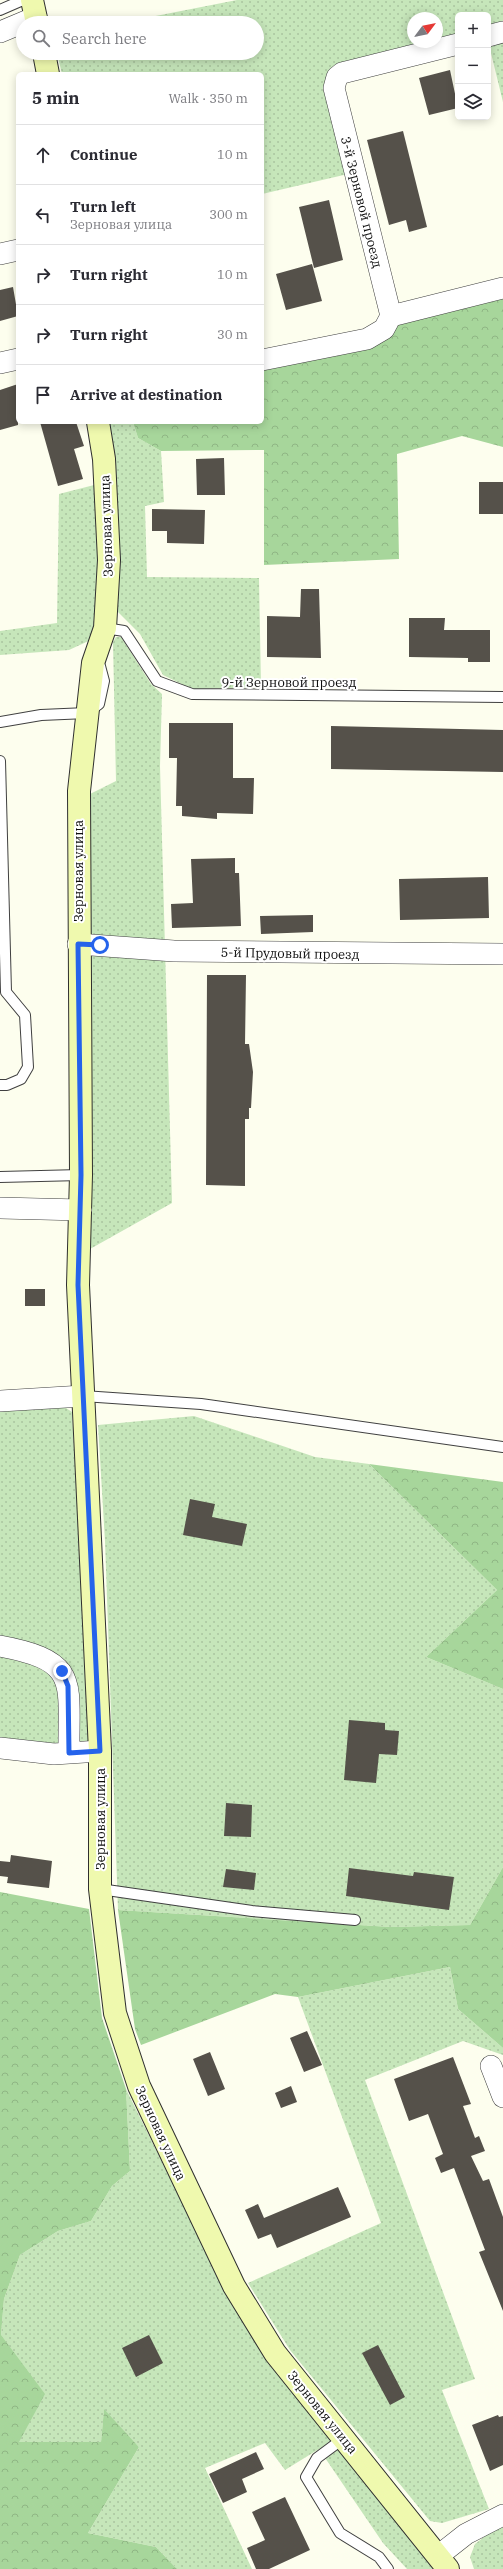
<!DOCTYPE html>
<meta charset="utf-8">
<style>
:root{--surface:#fff;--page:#f7f7f7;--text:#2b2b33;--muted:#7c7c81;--line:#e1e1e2}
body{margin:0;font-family:"IBM Plex Serif",serif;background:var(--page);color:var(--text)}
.controls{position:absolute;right:12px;top:12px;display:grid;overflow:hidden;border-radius:6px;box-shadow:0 2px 10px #0003}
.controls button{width:36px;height:36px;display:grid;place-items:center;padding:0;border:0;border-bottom:1px solid var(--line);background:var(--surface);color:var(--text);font:20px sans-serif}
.compass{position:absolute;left:407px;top:12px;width:36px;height:36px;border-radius:50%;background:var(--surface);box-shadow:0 2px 10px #0003;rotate:58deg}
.stop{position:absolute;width:12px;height:12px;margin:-9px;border:3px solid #2563eb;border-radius:50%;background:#fff}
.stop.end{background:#2563eb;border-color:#fff;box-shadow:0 1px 4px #0008}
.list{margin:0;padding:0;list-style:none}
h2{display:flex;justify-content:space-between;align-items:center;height:52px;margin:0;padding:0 16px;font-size:17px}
h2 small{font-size:13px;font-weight:400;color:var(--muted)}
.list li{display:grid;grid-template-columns:26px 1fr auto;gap:12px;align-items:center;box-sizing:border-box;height:60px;padding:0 16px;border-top:1px solid var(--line)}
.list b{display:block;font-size:15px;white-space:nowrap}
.list p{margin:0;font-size:13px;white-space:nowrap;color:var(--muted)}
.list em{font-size:13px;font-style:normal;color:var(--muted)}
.icon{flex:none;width:22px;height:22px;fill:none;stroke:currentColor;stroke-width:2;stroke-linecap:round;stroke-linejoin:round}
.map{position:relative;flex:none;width:503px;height:2569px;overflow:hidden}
.search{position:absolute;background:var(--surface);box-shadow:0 2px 10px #0003;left:16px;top:16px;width:248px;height:44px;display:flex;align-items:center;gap:10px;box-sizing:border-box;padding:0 14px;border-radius:22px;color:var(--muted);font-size:15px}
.panel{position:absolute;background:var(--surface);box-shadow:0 2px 10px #0003;left:16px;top:72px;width:248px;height:352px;border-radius:6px}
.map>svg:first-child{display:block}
.grass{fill:url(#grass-dots)}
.forest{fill:url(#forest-crowns)}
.building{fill:#55514a}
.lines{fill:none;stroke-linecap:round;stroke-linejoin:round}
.lane-casing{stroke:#404040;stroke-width:12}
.street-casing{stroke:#404040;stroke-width:22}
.secondary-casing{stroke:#2f2f2f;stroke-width:24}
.lane{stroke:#fff;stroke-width:10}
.street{stroke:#fff;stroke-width:21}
.secondary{stroke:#eff9ae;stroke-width:22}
.route{stroke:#2563eb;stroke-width:5}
.labels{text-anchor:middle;stroke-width:4;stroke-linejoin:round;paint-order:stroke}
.street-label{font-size:13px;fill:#0d0d0d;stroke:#fff}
</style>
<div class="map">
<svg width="503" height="2569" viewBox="0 0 503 2569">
<defs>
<pattern id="grass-dots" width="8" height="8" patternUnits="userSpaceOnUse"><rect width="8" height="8" fill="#c6e6ba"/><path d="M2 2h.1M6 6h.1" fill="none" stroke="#a9c49f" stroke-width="1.8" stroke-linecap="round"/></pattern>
<pattern id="forest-crowns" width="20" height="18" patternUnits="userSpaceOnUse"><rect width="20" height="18" fill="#a7d69b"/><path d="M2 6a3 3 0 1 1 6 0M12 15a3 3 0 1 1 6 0" fill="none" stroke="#8fb684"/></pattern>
</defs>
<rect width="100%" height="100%" fill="#fdfeee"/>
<!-- grass -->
<path class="grass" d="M237,0H503V24L488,28V15H458V36L437,42V18H413V42H437L340,68L348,174L262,194V74H62L57,53H257V23H120Z
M503,38V102L488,41Z
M109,422H133L138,438L161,451L164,502L145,506L147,577L259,578L261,687L192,689L163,675L140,634L116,610Z
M98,484L103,561L95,638L69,650L0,655V631L57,623L59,494Z
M116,637H121L151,684L162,694L160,766L172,1203L90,1249V794L116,781L113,642Z
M0,1393L63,1406L72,1412L91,1737L75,1762L0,1758Z
M194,1416L315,1457L369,1464L497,1590L426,1657L503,1689V1867L470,1925L391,1927L118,1910L105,1541L98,1425Z
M450,1967L458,2009L503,2048V2055L463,2041L365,2080L475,2379L442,2390L489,2509L442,2523L430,2521L290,2350L248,2283L381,2223L298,1997Z
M126,2089L226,2292L436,2569H407L383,2543L319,2449L285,2470L265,2443L205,2468L252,2569H177L156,2547L88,2533L139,2447L104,2410L101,2442H19L1,2335L4,2299L20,2255L58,2231L91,2221L112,2186L130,2171Z
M503,2522V2569H474L470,2557L475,2544Z"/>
<!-- forest -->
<path class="forest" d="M503,295V447L462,436L397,454L399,559L264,565V450L161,451L138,438L133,422H262V366L395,321Z
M369,1464L503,1482V1689L426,1657L497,1590Z
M503,1867V2048L458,2009L450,1967L298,1997L275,1994L141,2045L135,2029L118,1910L391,1927L470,1925Z
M0,1892L89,1909L102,2018L126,2089L130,2171L112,2186L91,2221L58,2231L20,2255L4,2299L1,2335L45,2394L19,2442H101L104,2409L139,2447L88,2533L156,2547L177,2569H0Z"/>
<!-- building -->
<path class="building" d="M450,70L458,108L429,115L419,78Z
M403,131L427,227L409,232L406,220L389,225L367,140Z
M329,200L343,260L314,268L299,207Z
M312,264L322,301L286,310L276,274Z
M13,287L18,316L0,321V290Z
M18,384V425L0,430V390Z
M40,422H76L84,446L74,449L83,479L58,486Z
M224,458L225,495H197L196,459Z
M479,482H503V514H479Z
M152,509L205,510L204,544L167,543V531H152Z
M301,589H319L321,658L267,657V616L300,617Z
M409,618H445L444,630H490V662H468V658L409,657Z
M169,723H233V778H254L253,814L217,813V819L182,816V806H176L177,758H169Z
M331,726L503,730V772L331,769Z
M235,858V873H239L241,926L172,928L171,904L193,903L191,859Z
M488,877L489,918L400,920L399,879Z
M313,915V932L261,934L260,916Z
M207,975H246L245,1044H249L253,1072L251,1108H249V1119H245V1186L206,1185Z
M25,1289H45V1306H25Z
M190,1499L215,1504L212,1517L247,1524L242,1546L183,1535Z
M349,1720L385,1723V1730L399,1731L397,1755L379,1754L376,1783L344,1780Z
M226,1803L252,1805L251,1837L224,1836Z
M11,1855L52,1861L49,1888L7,1883L8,1877L0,1876V1861L10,1862Z
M349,1868L413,1876L414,1872L454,1877L449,1910L346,1896Z
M226,1869L256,1873L254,1890L223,1887Z
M307,2031L322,2065L304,2072L290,2038Z
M210,2052L225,2089L208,2096L193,2059Z
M453,2057L471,2104L463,2106L475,2138L479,2136L485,2151L471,2156L483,2181L489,2179L503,2217V2311L479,2252L485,2250L454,2168L441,2173L435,2158L443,2154L428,2114L409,2121L394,2079Z
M291,2086L297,2102L281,2108L275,2093Z
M338,2187L351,2217L277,2248L271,2234L258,2239L245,2210L258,2204L264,2218Z
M149,2335L163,2363L136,2377L122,2348Z
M378,2345L405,2397L390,2405L362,2353Z
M498,2415L499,2417L503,2416V2465L490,2471L472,2425Z
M256,2452L264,2469L242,2479L247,2492L223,2503L209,2474Z
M285,2497L310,2550L269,2569H256L247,2548L265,2540L252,2512Z"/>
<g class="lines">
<defs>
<path id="lane" d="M0,10L23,0
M105,628L124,631L157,681L192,694L503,697
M0,722L41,715L87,713L99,704L104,681L100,666L97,665
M0,761L6,992L25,1015L28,1067L21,1079L7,1085H0
M0,1177L81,1175
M83,1396L201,1404L503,1447
M100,1889L252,1911L355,1920
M344,2438L317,2458L306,2477L340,2533L379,2557L388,2569"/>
<path id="street" d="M0,32L36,17
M488,36L503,32
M0,254L18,250
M391,316L334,88L337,77L342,73L458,44
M262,360L367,339L384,329L391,316L503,288
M0,363L18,359
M78,944L174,951L503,954
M0,1208L81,1210
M0,1401L83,1396
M0,1646C81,1661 68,1682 69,1753
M0,1748L54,1754L100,1751
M491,2066L503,2097
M438,2556L466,2534L503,2515"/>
<path id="secondary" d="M32,0L37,23
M44,53L48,74
M98,422L104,459L109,560L105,628L93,663L79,791L81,1175L78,1285L100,1751V1889L115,2013L139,2086L234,2286L275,2353L448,2569"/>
</defs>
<!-- lane casing -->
<use href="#lane" class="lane-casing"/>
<!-- street casing -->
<use href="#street" class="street-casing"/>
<!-- secondary casing -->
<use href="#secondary" class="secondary-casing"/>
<!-- lane -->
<use href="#lane" class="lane"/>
<!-- street -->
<use href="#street" class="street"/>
<!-- secondary -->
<use href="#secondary" class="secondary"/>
</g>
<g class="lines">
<!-- route -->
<path class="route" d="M62,1671L68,1686L69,1753L100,1751L78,1285L81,1175L78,944L100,945"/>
</g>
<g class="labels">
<!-- street labels -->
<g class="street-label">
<text transform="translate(362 202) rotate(76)" y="5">3-й Зерновой проезд</text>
<text transform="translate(106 526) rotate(-92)" y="5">Зерновая улица</text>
<text x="289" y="687">9-й Зерновой проезд</text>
<text transform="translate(78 871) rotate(-90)" y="5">Зерновая улица</text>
<text transform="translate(290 953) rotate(1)" y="5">5-й Прудовый проезд</text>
<text transform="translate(100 1819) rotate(-90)" y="5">Зерновая улица</text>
<text transform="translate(161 2133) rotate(65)" y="5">Зерновая улица</text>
<text transform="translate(323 2412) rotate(51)" y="5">Зерновая улица</text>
</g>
</g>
</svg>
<div class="controls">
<button>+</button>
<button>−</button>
<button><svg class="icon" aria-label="layers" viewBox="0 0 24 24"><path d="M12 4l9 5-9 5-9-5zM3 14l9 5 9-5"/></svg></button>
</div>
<svg class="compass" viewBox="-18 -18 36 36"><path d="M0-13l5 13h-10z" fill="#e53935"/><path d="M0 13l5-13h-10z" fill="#7c7c81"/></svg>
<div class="stop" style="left:100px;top:945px"></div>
<div class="stop end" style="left:62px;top:1671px"></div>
<div class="search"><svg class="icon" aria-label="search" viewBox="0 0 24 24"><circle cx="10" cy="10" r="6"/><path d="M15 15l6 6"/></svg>Search here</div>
<section class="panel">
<h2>5 min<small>Walk · 350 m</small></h2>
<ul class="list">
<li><svg class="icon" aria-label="ahead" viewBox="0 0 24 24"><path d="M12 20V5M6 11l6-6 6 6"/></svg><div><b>Continue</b></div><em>10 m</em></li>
<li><svg class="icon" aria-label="left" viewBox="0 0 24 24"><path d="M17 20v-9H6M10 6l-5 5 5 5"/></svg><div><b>Turn left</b><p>Зерновая улица</p></div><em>300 m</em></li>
<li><svg class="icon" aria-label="right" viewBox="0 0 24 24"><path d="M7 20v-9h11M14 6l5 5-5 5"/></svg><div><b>Turn right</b></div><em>10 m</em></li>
<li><svg class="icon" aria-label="right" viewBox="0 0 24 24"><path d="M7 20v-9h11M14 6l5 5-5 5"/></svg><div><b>Turn right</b></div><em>30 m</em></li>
<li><svg class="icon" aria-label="arrive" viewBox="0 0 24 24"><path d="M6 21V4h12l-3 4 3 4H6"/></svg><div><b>Arrive at destination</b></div></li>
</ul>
</section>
</div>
